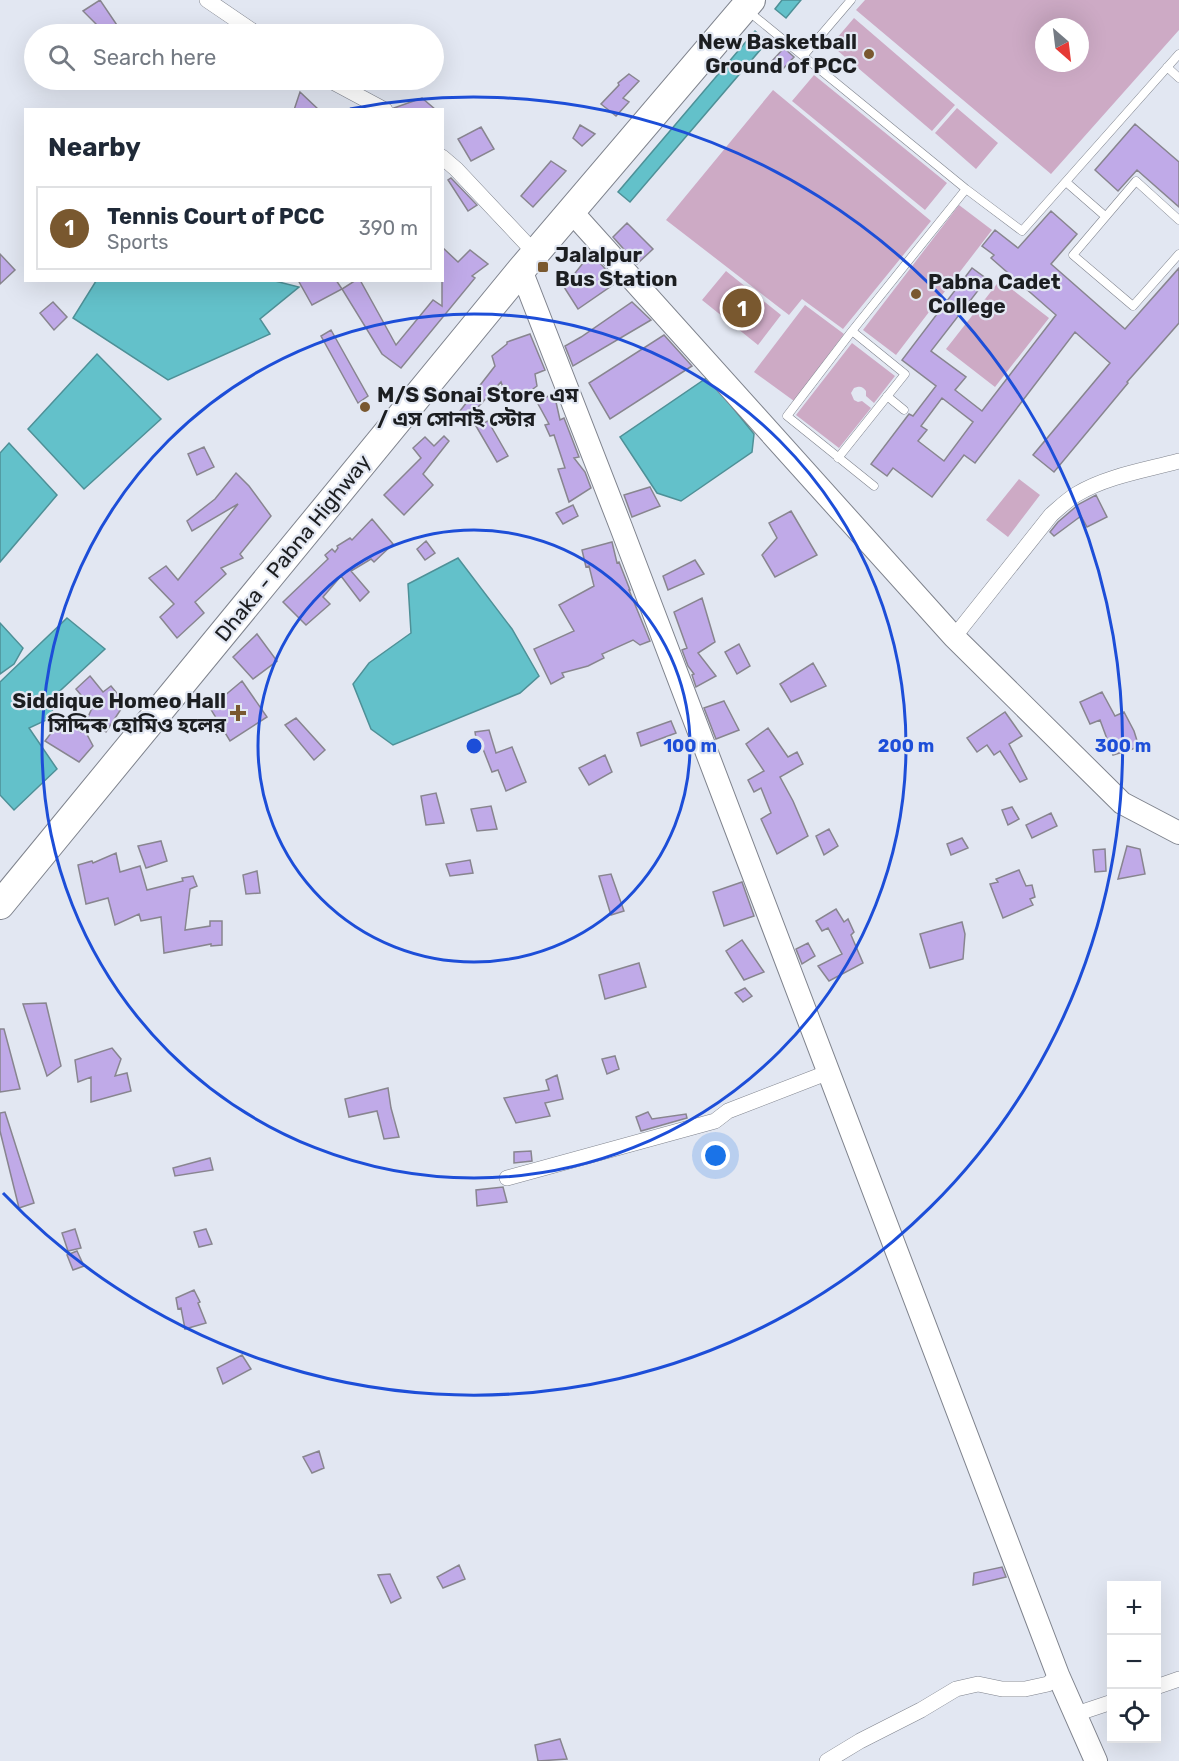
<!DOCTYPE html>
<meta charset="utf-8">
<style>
:root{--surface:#fff;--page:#f6f6f7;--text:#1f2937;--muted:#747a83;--line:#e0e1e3;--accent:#79582f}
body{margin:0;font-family:Rubik,"Noto Sans Bengali",sans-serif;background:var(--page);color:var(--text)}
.controls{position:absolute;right:18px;bottom:18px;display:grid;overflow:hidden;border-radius:0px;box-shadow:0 6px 24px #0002}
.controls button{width:54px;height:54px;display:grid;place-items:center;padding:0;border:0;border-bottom:2px solid var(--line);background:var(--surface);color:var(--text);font:30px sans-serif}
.compass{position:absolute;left:1035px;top:18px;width:54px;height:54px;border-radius:50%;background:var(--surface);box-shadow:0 6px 24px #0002;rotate:152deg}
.you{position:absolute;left:716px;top:1156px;width:21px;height:21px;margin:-15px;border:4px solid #fff;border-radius:50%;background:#1a73e8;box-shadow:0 0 0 9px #1a73e833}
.badge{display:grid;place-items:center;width:39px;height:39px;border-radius:50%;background:var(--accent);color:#fff;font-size:20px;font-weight:700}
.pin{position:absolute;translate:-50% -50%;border:3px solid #fff;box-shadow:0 2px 6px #0006}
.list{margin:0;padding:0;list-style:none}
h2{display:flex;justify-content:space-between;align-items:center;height:78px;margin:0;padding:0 24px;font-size:26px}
h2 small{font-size:20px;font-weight:400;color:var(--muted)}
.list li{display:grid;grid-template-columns:39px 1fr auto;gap:18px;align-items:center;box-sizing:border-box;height:84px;margin:0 12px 12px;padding:0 12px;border:2px solid var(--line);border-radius:0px}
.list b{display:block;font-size:22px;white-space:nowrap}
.list p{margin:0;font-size:20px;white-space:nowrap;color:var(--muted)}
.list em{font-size:20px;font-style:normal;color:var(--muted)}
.icon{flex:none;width:33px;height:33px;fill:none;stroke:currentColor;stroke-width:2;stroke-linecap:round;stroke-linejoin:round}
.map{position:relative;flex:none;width:1179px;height:1761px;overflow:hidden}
.search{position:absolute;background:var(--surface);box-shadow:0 6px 24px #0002;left:24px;top:24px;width:420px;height:66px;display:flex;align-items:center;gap:15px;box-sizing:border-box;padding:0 21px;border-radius:33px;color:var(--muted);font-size:22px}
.panel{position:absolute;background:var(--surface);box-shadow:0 6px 24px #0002;left:24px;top:108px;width:420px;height:174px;border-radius:0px}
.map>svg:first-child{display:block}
.green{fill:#cdaac5;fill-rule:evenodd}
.water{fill:#63c1ca;stroke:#4e9097;stroke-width:1.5}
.building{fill:#c0aae8;stroke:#88858f;stroke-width:1.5;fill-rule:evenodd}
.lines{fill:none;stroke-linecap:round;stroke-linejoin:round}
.lane-casing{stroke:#7f838d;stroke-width:9}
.street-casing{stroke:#7f838d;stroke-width:16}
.secondary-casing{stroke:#7f838d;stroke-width:24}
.highway-casing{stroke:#7f838d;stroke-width:30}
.lane{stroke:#fff;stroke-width:8}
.street{stroke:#fff;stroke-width:15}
.secondary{stroke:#fff;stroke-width:22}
.highway{stroke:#fff;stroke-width:28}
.ring{fill:none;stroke:#1d4ed8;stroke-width:3}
.poi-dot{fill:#79582f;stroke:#e2e7f2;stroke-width:2}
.labels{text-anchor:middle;stroke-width:4.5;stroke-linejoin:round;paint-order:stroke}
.poi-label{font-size:21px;font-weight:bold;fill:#1c1e21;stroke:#e2e7f2;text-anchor:start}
.street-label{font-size:21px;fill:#1c1e21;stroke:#e2e7f2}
.centre{fill:#1d4ed8;stroke:#e2e7f2;stroke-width:3}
.ring-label{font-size:18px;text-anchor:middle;font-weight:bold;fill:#1d4ed8;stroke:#e2e7f2;stroke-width:4.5;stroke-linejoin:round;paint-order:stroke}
</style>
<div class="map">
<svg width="1179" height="1761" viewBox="0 0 1179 1761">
<rect width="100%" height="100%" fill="#e2e7f2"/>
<!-- green -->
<path class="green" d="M865,0H1179V30L1051,174L856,10ZM1044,27H1080V63H1044Z
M854,18L955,105L932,131L831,45Z
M814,75L947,183L925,210L792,101Z
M773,90L931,221L843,329L802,299L789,315L666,220Z
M957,108L998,143L976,169L935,133Z
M959,205L992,230L896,355L863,330Z
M726,271L781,315L758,345L702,300Z
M1000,280L1049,318L995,387L946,349Z
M805,305L844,334L794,401L754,372Z
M852,343L895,376L874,403L866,396V391C862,386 860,386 854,388L851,393L854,400L858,402L862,401L871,408L839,448L796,415Z
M1019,479L1040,495L1008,537L986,520Z"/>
<!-- water -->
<path class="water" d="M782,0H801L786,18L775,9Z
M755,31L767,42L630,202L618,192Z
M275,281L299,287L260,319L270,334L168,380L73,318L96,281Z
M97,354L161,419L84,489L28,429Z
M708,377L754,434L752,452L681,501L657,493L620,437Z
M9,443L57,495L0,562V453Z
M458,558L512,629L539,676L520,693L393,745L371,729L353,684L369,663L411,633L408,584Z
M67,618L105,649L48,702L55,716L29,728L57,769L14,810L0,795V682Z
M0,623L23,648L14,664L0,674Z"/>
<!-- building -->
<path class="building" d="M100,0L123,34H106L83,11Z
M784,48L794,57L782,70L772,61Z
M629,74L639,81L623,98L629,102L616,116L601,104L619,85L618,83Z
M300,92L319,110H294Z
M422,98L436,110H395L394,108Z
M1135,124L1179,162V207L1137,170L1118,191L1095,170Z
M580,125L595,134L582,146L573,138Z
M481,127L494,149L471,161L458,139Z
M551,161L566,171L533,207L521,196Z
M451,178L477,205L468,211L448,180Z
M1051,211L1077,234L1051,264L1125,329L1179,268V323L1127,382L1128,383L1054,472L1033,455L1110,363L1075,332L975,463L964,455L932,497L893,468L887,476L871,464L909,414L913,416L936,386L902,360L972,268L987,279L931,351L966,377L955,390L982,411L1056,315L991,258L994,255L982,246L995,230L1018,248ZM942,398L973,422L944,461L918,441L927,430L921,426Z
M627,223L653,249L637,264L613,237Z
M442,247L458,262L470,250L488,264L472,276L475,278L401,368L382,354L342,289L356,280H360L396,345L433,300L442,306Z
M591,253L617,282L578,309L564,287Z
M0,254L15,270L0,284Z
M298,280H336L342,289L312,305Z
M53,302L67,317L54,330L40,313Z
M632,302L651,320L573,366L565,346L581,337Z
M331,330L368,396L358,403L321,336Z
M530,334L545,370L535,374L537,386L526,394L525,390L507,398L501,382L468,418L460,411L495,366L492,356L507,344V342Z
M664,335L692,366L610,419L589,383Z
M554,393L560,420L564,418L579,457L574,458L585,472L591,488L569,502L558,469L565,468L554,435L550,436L545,425L549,424L537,402Z
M488,421L508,456L497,462L476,426Z
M444,436L449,441L423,474L433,485L404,515L384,495L421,458L413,448L425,437L434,446Z
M204,447L214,467L197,475L188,454Z
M236,473L249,486L271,516L240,554L243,558L221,568L226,574L195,602L204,613L177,638L160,617L174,604L149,578L166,566L178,580L238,504L192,531L187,521L215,499Z
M650,487L660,506L632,517L624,495Z
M1096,495L1107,517L1087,527L1081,516L1054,536L1050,532L1058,522L1079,504Z
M573,505L578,516L563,524L556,513Z
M791,511L817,555L775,577L762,555L777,538L769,523Z
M372,519L393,544L374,562L371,559L351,571L369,592L360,601L341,576L323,597L330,604L306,625L283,602L328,559L325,555L332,549L335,552L338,548L337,546L350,538L352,540Z
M426,541L435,553L425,560L417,549Z
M612,542L617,563L619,562L630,590H629L650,641L640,645L633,640L602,654L604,658L588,666L562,673L564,677L551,684L534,649L574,631L559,605L594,586L589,566L586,567L582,550Z
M695,560L704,574L668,590L663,576Z
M702,598L715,642L698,653L716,676L696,687L692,675L694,674L688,666L682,650L687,648L674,612Z
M257,634L277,661L253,679L233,657Z
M739,644L750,666L737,674L725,652Z
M813,663L826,686L791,702L780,684Z
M90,676L103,692L111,686L125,703L106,732L88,717L92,708L76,689Z
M242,681L267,717L230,741L210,708Z
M1102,692L1115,716L1124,712L1134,731L1139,747L1113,755L1100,720L1090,724L1080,702Z
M724,701L739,730L716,739L704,708Z
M1005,712L1022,736L1009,744L1027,779L1020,782L1000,751L994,755L987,745L977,752L967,738Z
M296,718L325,750L314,760L285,725Z
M671,721L676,733L641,746L637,733Z
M75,727L81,732L83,727L93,746L79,762L45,741L54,729L67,732Z
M768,728L788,757L797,752L803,764L780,777L793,801L808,836L777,854L761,819L771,813L761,788L754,792L748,780L764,771L746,744Z
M489,730L496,753L512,747L526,782L506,791L498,770L492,772L483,749L478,751L475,732Z
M605,755L612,772L589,785L579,768Z
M436,793L444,823L426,825L421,796Z
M491,806L497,829L477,831L471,809Z
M1012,807L1019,819L1008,825L1002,810Z
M1051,813L1057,826L1032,838L1026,825Z
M829,829L838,846L824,855L816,836Z
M962,838L968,848L951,855L947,844Z
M161,841L167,861L146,868L138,846Z
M1127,846L1140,849L1145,874L1118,879Z
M1105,849L1106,871L1095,872L1093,850Z
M116,853L120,872L140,866L147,890L183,881L182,878L193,876L197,886L190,889L185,930L210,926V921H222V945L211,946V944L164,953L161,917L141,921L139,914L115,925L108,898L86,904L78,865L92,861L93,863Z
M470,860L473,873L450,876L446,864Z
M1019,870L1026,886L1032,885L1035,897L1030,899L1033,905L1003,918L990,884L998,882L996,879Z
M257,871L260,893L246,894L243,875Z
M611,874L624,911L611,915L599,876Z
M742,882L754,916L724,926L713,892Z
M836,909L844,922L848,919L854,932L851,935L863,963L829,981L818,966L842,954L828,928L822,931L816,921Z
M962,922L965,934L963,959L930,968L920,934Z
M742,940L764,972L744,980L726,951Z
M808,943L815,956L802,964L796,949Z
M639,963L646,987L605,999L599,975Z
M745,988L752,996L743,1002L735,993Z
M46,1003L61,1066L47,1076L23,1004Z
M0,1029H4L20,1089L0,1092Z
M112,1048L121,1059L115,1076L127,1073L131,1091L91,1102V1077L78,1082L75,1060Z
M615,1056L619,1069L607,1074L602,1059Z
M557,1075L563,1099L545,1103L550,1116L516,1123L504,1098L549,1090L546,1080Z
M388,1088L391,1108L399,1137L384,1139L377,1111L349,1117L345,1099Z
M5,1112L34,1203L19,1208L0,1131V1113Z
M648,1112L652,1119L686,1114L687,1118L641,1131L636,1117Z
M531,1151L532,1161L514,1163V1152Z
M210,1158L213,1170L175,1176L173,1168Z
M503,1187L507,1202L477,1206L476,1190Z
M75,1229L81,1248L68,1251L62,1233Z
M206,1229L212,1244L199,1247L194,1232Z
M77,1251L84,1266L73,1270L67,1255Z
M194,1290L200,1302L198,1303L206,1323L185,1329L181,1308L178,1309L176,1298Z
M242,1355L251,1369L223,1384L217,1368Z
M319,1451L324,1468L312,1473L303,1457Z
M459,1565L465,1579L443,1588L437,1577Z
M1002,1567L1006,1577L973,1585L974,1573Z
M390,1574L401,1598L391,1603L378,1575Z
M560,1739L567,1759L538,1761L535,1745Z"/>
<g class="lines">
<defs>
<path id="lane" d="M748,11L966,189L1022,231L1179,54
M804,55L851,0
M1167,67L1179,78
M1066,182L1105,216
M1179,220L1136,181L1073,255L1133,306L1179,254
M887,396L904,410
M838,458L905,374L852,331
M874,486L787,416L852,331L966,189"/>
<path id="street" d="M207,0L257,34
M329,80L385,110
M442,157L456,169L535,253
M954,637L1051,515C1059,508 1067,500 1077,494C1107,476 1146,470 1179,461
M507,1178L715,1121L728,1111L829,1072
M1156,1687L1179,1679
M1076,1714L1112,1702
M827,1761L860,1741L921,1710L956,1689L978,1684L1002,1689H1025L1048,1684L1058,1675"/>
<path id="secondary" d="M571,211L954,637L1122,803L1179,833
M521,270L621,527L1058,1675L1096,1761"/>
<path id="highway" d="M0,905L521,270L751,0"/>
</defs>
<!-- lane casing -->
<use href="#lane" class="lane-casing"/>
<!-- street casing -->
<use href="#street" class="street-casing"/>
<!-- secondary casing -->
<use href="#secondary" class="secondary-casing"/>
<!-- highway casing -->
<use href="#highway" class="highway-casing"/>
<!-- lane -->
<use href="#lane" class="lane"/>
<!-- street -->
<use href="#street" class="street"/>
<!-- secondary -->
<use href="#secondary" class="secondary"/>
<!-- highway -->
<use href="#highway" class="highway"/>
</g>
<!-- distance rings -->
<g class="ring">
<circle cx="474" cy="746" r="216"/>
<circle cx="474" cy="746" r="432"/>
<path d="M350 109A649 649 0 1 1 3 1193"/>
</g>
<!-- markers -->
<g class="poi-dot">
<circle cx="869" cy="54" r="6"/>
<rect x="537" y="261" width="12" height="12" rx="3"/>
<circle cx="916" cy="294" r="6"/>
<circle cx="365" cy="407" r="6"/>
<path d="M235 704h6v6h6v6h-6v6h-6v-6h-6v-6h6z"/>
</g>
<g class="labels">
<!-- poi labels -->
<g class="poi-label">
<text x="857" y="49" text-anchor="end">New Basketball<tspan x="857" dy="24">Ground of PCC</tspan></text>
<text x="555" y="262">Jalalpur<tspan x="555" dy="24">Bus Station</tspan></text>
<text x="928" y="289">Pabna Cadet<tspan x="928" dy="24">College</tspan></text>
<text x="377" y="402">M/S Sonai Store এম<tspan x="377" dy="24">/ এস সোনাই স্টোর</tspan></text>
<text x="226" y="708" text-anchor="end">Siddique Homeo Hall<tspan x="226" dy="24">সিদ্দিক হোমিও হলের</tspan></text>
</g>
<!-- street labels -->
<g class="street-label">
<text transform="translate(293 548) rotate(-51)" y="7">Dhaka - Pabna Highway</text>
</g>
</g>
<circle cx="474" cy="746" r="9" class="centre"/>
<g class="ring-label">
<text x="690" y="752">100 m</text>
<text x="906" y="752">200 m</text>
<text x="1123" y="752">300 m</text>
</g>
</svg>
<div class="controls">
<button>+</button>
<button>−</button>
<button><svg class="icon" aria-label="locate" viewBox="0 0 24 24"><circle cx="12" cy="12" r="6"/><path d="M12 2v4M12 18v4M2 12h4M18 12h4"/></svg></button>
</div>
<svg class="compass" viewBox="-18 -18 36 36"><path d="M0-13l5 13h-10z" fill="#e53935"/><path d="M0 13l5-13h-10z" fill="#747a83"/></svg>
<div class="you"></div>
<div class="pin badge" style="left:742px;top:308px">1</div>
<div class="search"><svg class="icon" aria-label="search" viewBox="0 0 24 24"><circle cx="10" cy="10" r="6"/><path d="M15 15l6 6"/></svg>Search here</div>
<section class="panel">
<h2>Nearby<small></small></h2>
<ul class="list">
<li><span class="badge">1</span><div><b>Tennis Court of PCC</b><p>Sports</p></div><em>390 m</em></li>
</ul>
</section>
</div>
